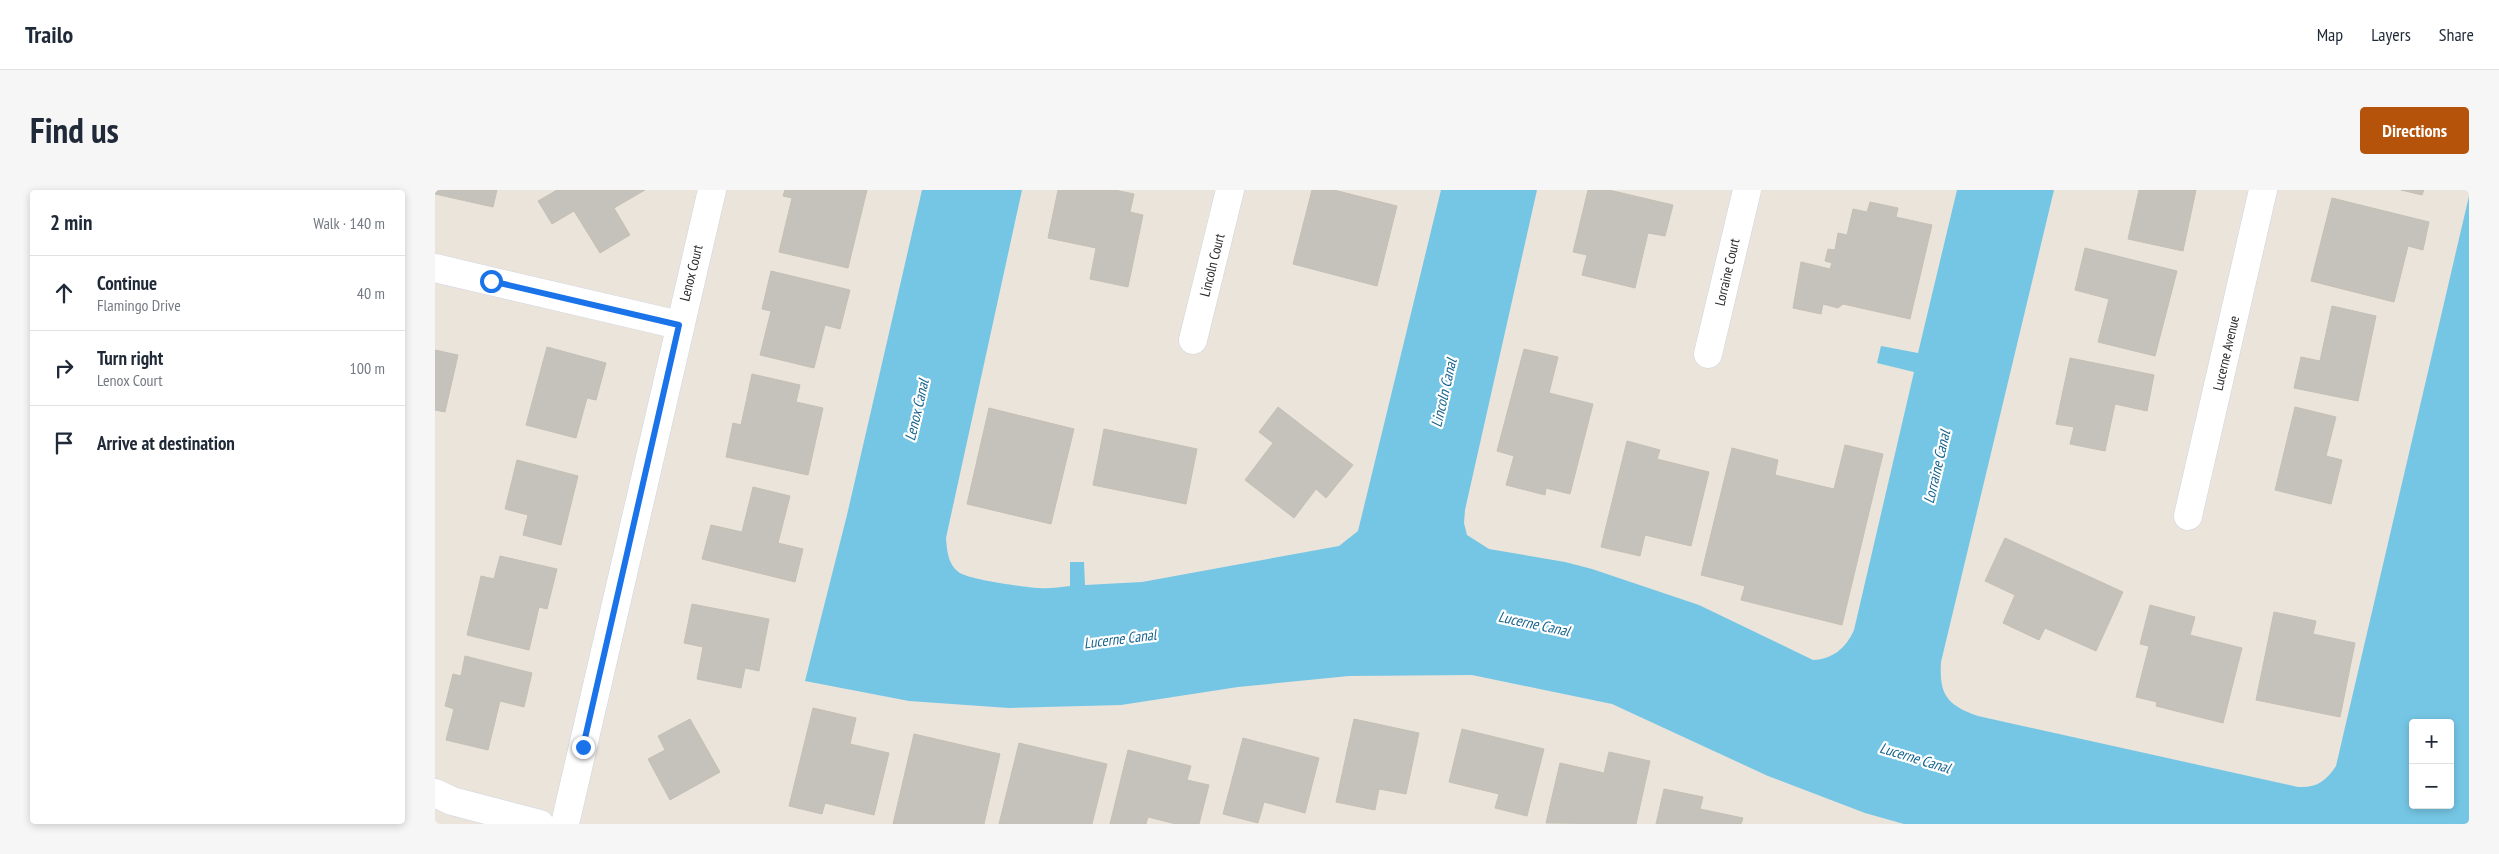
<!DOCTYPE html>
<meta charset="utf-8">
<style>
:root{--surface:#fff;--page:#f6f6f7;--text:#1f2937;--muted:#747a83;--line:#e0e1e3;--accent:#b45309}
body{margin:0;font-family:"PT Sans Narrow",sans-serif;background:var(--page);color:var(--text)}
.controls{position:absolute;right:15px;bottom:15px;display:grid;overflow:hidden;border-radius:5px;box-shadow:0 2px 8px #0003}
.controls button{width:45px;height:45px;display:grid;place-items:center;padding:0;border:0;border-bottom:1px solid var(--line);background:var(--surface);color:var(--text);font:25px sans-serif}
.stop{position:absolute;width:15px;height:15px;margin:-11px;border:4px solid #1a73e8;border-radius:50%;background:#fff}
.stop.end{background:#1a73e8;border-color:#fff;box-shadow:0 1px 5px #0008}
.list{margin:0;padding:0;list-style:none}
h2{display:flex;justify-content:space-between;align-items:center;height:65px;margin:0;padding:0 20px;font-size:21px}
h2 small{font-size:16px;font-weight:400;color:var(--muted)}
.list li{display:grid;grid-template-columns:32px 1fr auto;gap:15px;align-items:center;box-sizing:border-box;height:75px;padding:0 20px;border-top:1px solid var(--line)}
.list b{display:block;font-size:19px;white-space:nowrap}
.list p{margin:0;font-size:16px;white-space:nowrap;color:var(--muted)}
.list em{font-size:16px;font-style:normal;color:var(--muted)}
.icon{flex:none;width:28px;height:28px;fill:none;stroke:currentColor;stroke-width:2;stroke-linecap:round;stroke-linejoin:round}
.map{position:relative;flex:none;width:2034px;height:634px;overflow:hidden;border-radius:5px}
header{display:flex;align-items:center;gap:30px;box-sizing:border-box;height:70px;padding:0 25px;background:var(--surface);border-bottom:1px solid var(--line)}
header strong{font-size:24px}
nav{display:flex;gap:28px;margin-inline-start:auto;font-size:18px}
.intro{display:flex;align-items:center;justify-content:space-between;box-sizing:border-box;height:120px;padding:0 30px}
h1{margin:0;font-size:35px}
.button{padding:12px 22px;border-radius:5px;background:var(--accent);color:#fff;font-size:18px;font-weight:700}
main{display:flex;gap:30px;padding:0 30px}
aside{flex:1;background:var(--surface);border-radius:5px;box-shadow:0 2px 8px #0003}
.map>svg:first-child{display:block}
.water{fill:#75c6e5;fill-rule:evenodd}
.building{fill:#c5c1bb;stroke:#c5c0b5}
.lines{fill:none;stroke-linecap:round;stroke-linejoin:round}
.minor-casing{stroke:#d1d4e1;stroke-width:29}
.minor{stroke:#fff;stroke-width:28}
.route{stroke:#1a73e8;stroke-width:6}
.labels{text-anchor:middle;stroke-width:4.5;stroke-linejoin:round;paint-order:stroke}
.street-label{font-size:14px;fill:#292929;stroke:#fff}
.water-label{font-size:15px;font-style:italic;fill:#17648e;stroke:#fff}
</style>
<header>
<strong>Trailo</strong>
<nav><a>Map</a><a>Layers</a><a>Share</a></nav>
</header>
<div class="intro"><h1>Find us</h1><a class="button">Directions</a></div>
<main>
<aside>
<h2>2 min<small>Walk · 140 m</small></h2>
<ul class="list">
<li><svg class="icon" aria-label="ahead" viewBox="0 0 24 24"><path d="M12 20V5M6 11l6-6 6 6"/></svg><div><b>Continue</b><p>Flamingo Drive</p></div><em>40 m</em></li>
<li><svg class="icon" aria-label="right" viewBox="0 0 24 24"><path d="M7 20v-9h11M14 6l5 5-5 5"/></svg><div><b>Turn right</b><p>Lenox Court</p></div><em>100 m</em></li>
<li><svg class="icon" aria-label="arrive" viewBox="0 0 24 24"><path d="M6 21V4h12l-3 4 3 4H6"/></svg><div><b>Arrive at destination</b></div></li>
</ul>
</aside>
<div class="map">
<svg width="2034" height="634" viewBox="0 0 2034 634">
<rect width="100%" height="100%" fill="#eae4db"/>
<!-- water -->
<path class="water" d="M487,0H587L511,348C512,361 513,375 525,383C537,390 589,397 604,398C614,399 625,397 635,396V372H649L650,395L707,392L904,356L923,341L1006,0H1102L1030,320L1029,333L1032,345L1054,359L1130,372L1157,379L1264,415L1378,470C1398,469 1411,458 1419,440L1479,182L1442,173L1446,156L1483,163L1522,0H1619L1506,472C1504,505 1512,515 1543,526L1863,597C1882,598 1891,591 1901,576L2034,6V634H1469L1430,623L1333,586L1177,514L1037,485L914,486L803,497L686,515L574,518L474,511L370,491L412,325ZM1978,533H2015V615H1978Z"/>
<!-- building -->
<path class="building" d="M0,0H62L58,17L0,4Z
M122,0H210L179,18L195,45L165,63L139,21L117,34L103,11Z
M350,0H432L413,78L344,62L357,8L348,6Z
M623,0H680L699,4L695,22L708,25L693,97L655,89L661,58L613,48Z
M877,0H899L962,16L942,96L858,74Z
M1153,0H1174L1238,15L1230,46L1213,43L1200,98L1147,85L1152,65L1138,62Z
M1704,0H1761L1748,61L1693,49Z
M1966,0H1989L1987,5Z
M1897,8L1994,32L1988,60L1973,56L1959,112L1876,91Z
M1435,12L1463,18L1461,27L1497,35L1475,129L1408,114L1403,118L1388,114L1386,124L1358,118L1366,72L1395,79L1397,73L1390,71L1393,59L1400,60L1403,43L1412,45L1418,19L1432,22Z
M1650,58L1742,81L1720,166L1663,152L1674,109L1640,100Z
M336,81L415,100L405,139L390,135L379,178L325,165L336,121L327,119Z
M1897,116L1941,126L1923,211L1859,198L1866,167L1885,171Z
M112,157L171,173L161,210L152,208L141,248L91,235Z
M1089,159L1123,167L1114,203L1158,214L1135,304L1111,298L1110,305L1071,295L1079,266L1062,261Z
M0,160L23,165L10,222L0,220Z
M1635,168L1719,185L1712,221L1680,214L1670,261L1635,254L1639,237L1621,234Z
M317,184L365,195L361,212L388,218L373,285L291,267L298,233L306,235Z
M843,217L918,275L891,308L881,299L859,328L810,290L838,253L824,242Z
M1860,217L1901,227L1891,266L1907,270L1896,314L1840,300Z
M554,218L639,239L616,334L532,314Z
M669,239L762,259L751,314L658,295Z
M1192,251L1225,260L1222,269L1274,282L1256,356L1210,345L1205,366L1166,357Z
M1410,255L1448,264L1407,435L1306,410L1310,396L1266,385L1297,258L1343,270L1340,285L1399,299Z
M82,270L143,286L126,355L88,345L93,325L70,319Z
M318,297L355,306L343,353L368,359L360,392L267,369L276,335L307,342Z
M1570,348L1688,402L1661,461L1610,438L1604,450L1568,433L1580,405L1550,391Z
M65,366L122,379L112,419L104,417L94,460L32,445L46,386L59,389Z
M257,414L334,429L324,481L310,478L306,498L262,489L268,457L249,453Z
M1715,415L1760,427L1755,445L1807,458L1788,533L1721,516L1722,512L1701,507L1714,456L1705,454Z
M1839,422L1881,431L1878,444L1920,453L1905,527L1821,510Z
M30,466L97,483L89,517L65,511L53,560L11,550L19,519L10,516L18,484L26,486Z
M378,518L421,528L415,554L454,563L439,625L390,613L387,624L354,616Z
M255,529L285,582L235,610L213,569L230,560L223,546Z
M919,529L984,543L971,604L944,599L940,620L901,612Z
M1027,539L1109,559L1092,626L1060,618L1064,604L1014,592Z
M479,544L565,564L549,634H458Z
M808,548L884,568L870,623L829,612L823,633L788,624Z
M584,553L672,574L657,634H564Z
M693,560L756,576L752,590L774,595L764,634H741L713,627L711,634H675Z
M1174,562L1215,571L1201,634L1111,633L1125,573L1169,583Z
M1229,599L1268,607L1265,619L1308,628L1306,634H1221Z"/>
<g class="lines">
<defs>
<path id="minor" d="M0,78L244,135
M758,150L795,0
M1273,164L1312,0
M1753,326L1828,0
M0,603L17,611L105,634
M130,634L277,0"/>
</defs>
<!-- minor casing -->
<use href="#minor" class="minor-casing"/>
<!-- minor -->
<use href="#minor" class="minor"/>
</g>
<g class="lines">
<!-- route -->
<path class="route" d="M56,91L244,135L148,557"/>
</g>
<g class="labels">
<!-- street labels -->
<g class="street-label">
<text transform="translate(777 75) rotate(-76)" y="5">Lincoln Court</text>
<text transform="translate(1292 82) rotate(-77)" y="5">Lorraine Court</text>
<text transform="translate(256 83) rotate(-76)" y="5">Lenox Court</text>
<text transform="translate(1791 163) rotate(-77)" y="5">Lucerne Avenue</text>
</g>
<!-- water labels -->
<g class="water-label">
<text transform="translate(1009 203) rotate(-77)" y="5">Lincoln Canal</text>
<text transform="translate(482 220) rotate(-77)" y="5">Lenox Canal</text>
<text transform="translate(1502 277) rotate(-77)" y="5">Lorraine Canal</text>
<text transform="translate(1099 434) rotate(12)" y="5">Lucerne Canal</text>
<text transform="translate(685 449) rotate(-7)" y="5">Lucerne Canal</text>
<text transform="translate(1480 568) rotate(17)" y="5">Lucerne Canal</text>
</g>
</g>
</svg>
<div class="controls">
<button>+</button>
<button>−</button>
</div>
<div class="stop" style="left:56px;top:91px"></div>
<div class="stop end" style="left:148px;top:557px"></div>
</div>
</main>
